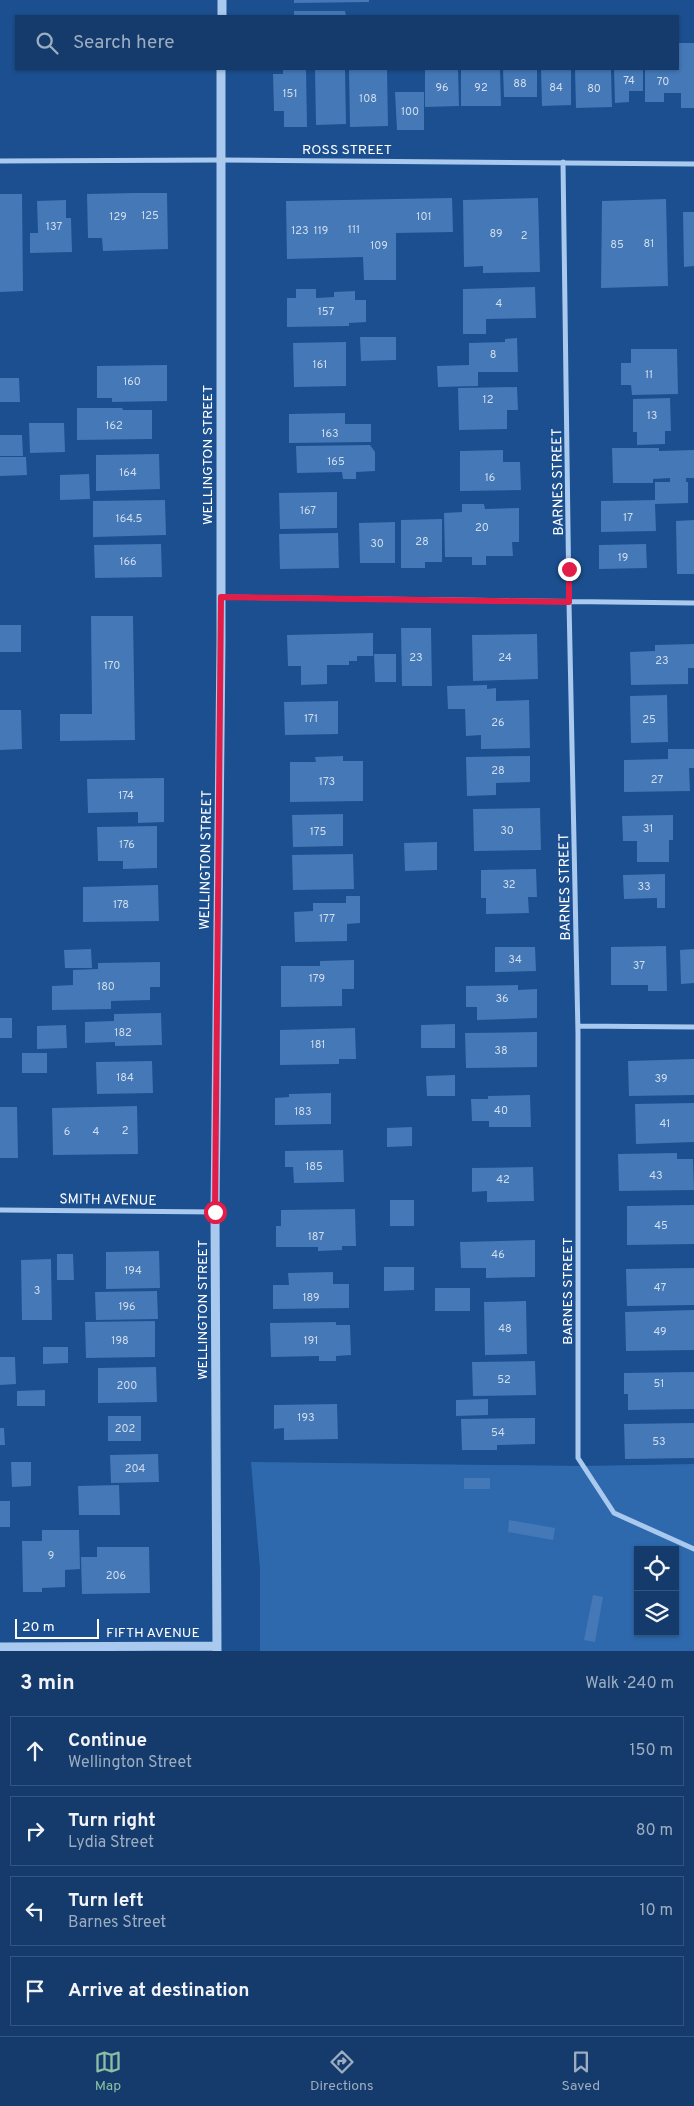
<!DOCTYPE html>
<meta charset="utf-8">
<style>
:root{--surface:#143b6b;--page:#214673;--text:#f1f3f6;--muted:#9dadc1;--line:#33557e;--accent:#8abfa5}
body{margin:0;font-family:Overpass,sans-serif;background:var(--page);color:var(--text)}
.controls{position:absolute;right:15px;bottom:15px;display:grid;overflow:hidden;border-radius:0px;box-shadow:0 1px 4px #0004}
.controls button{width:45px;height:45px;display:grid;place-items:center;padding:0;border:0;border-bottom:1px solid var(--line);background:var(--surface);color:var(--text);font:25px sans-serif}
.scale{position:absolute;left:15px;bottom:12px;width:84px;box-sizing:border-box;padding-left:5px;border:2px solid #fff;border-top:0;font-size:14px;line-height:18px;white-space:nowrap;color:#fff;-webkit-text-stroke:4px #1b4f8f;paint-order:stroke}
.stop{position:absolute;width:15px;height:15px;margin:-11px;border:4px solid #e11d48;border-radius:50%;background:#fff}
.stop.end{background:#e11d48;border-color:#fff;box-shadow:0 1px 5px #0008}
.list{margin:0;padding:0;list-style:none}
h2{display:flex;justify-content:space-between;align-items:center;height:65px;margin:0;padding:0 20px;font-size:21px}
h2 small{font-size:16px;font-weight:400;color:var(--muted)}
.list li{display:grid;grid-template-columns:32px 1fr auto;gap:15px;align-items:center;box-sizing:border-box;height:70px;margin:0 10px 10px;padding:0 10px;border:1px solid var(--line);border-radius:0px}
.list b{display:block;font-size:19px;white-space:nowrap}
.list p{margin:0;font-size:16px;white-space:nowrap;color:var(--muted)}
.list em{font-size:16px;font-style:normal;color:var(--muted)}
.icon{flex:none;width:28px;height:28px;fill:none;stroke:currentColor;stroke-width:2;stroke-linecap:round;stroke-linejoin:round}
.map{position:relative;flex:none;width:694px;height:1651px;overflow:hidden}
.search{position:absolute;background:var(--surface);box-shadow:0 1px 4px #0004;left:15px;right:15px;top:15px;height:55px;display:flex;align-items:center;gap:12px;box-sizing:border-box;padding:0 18px;border-radius:0px;color:var(--muted);font-size:19px}
.sheet{height:385px;background:var(--surface)}
nav{display:flex;justify-content:space-around;align-items:center;box-sizing:border-box;height:70px;border-top:1px solid var(--line);background:var(--surface);font-size:14px;color:var(--muted)}
nav a{display:grid;justify-items:center;gap:2px}
nav .on{color:var(--accent)}
.map>svg:first-child{display:block}
.green{fill:#2e69ad;fill-rule:evenodd}
.building{fill:#4478b7}
.lines{fill:none;stroke-linecap:round;stroke-linejoin:round}
.minor{stroke:#a9c9ee;stroke-width:5}
.tertiary{stroke:#a9c9ee;stroke-width:9}
.route{stroke:#e11d48;stroke-width:6}
.labels{text-anchor:middle;stroke-width:4.5;stroke-linejoin:round;paint-order:stroke}
.number-label{font-size:11px;fill:#d0dded}
.street-label{font-size:14px;fill:#fff;stroke:#1b4f8f}
</style>
<div class="map">
<svg width="694" height="1651" viewBox="0 0 694 1651">
<rect width="100%" height="100%" fill="#1b4f8f"/>
<!-- green -->
<path class="green" d="M251,1462L582,1466L694,1464V1651H260V1569ZM638,1550H675V1632H638Z"/>
<!-- building -->
<path class="building" d="M294,0H369V2L294,3Z
M294,11H345L346,16H294Z
M678,40H679V43H694V108H681V93H664V102H645V69H678Z
M283,69H306L307,127H284V111H274L273,74H283Z
M315,69H345L346,124L316,125Z
M349,69H387L388,126L350,127Z
M425,69H458L459,106L425,107Z
M461,69H500L501,106H461Z
M503,69H537V97H504Z
M541,69H571V105L542,106Z
M575,69H611L612,107L576,108Z
M614,69H643V91H629V102L615,103Z
M395,92H424V130H397Z
M134,193H167L168,249L103,251L102,238H88L87,194Z
M0,194H22L23,291L0,292Z
M452,198L453,232L396,233V280H364L363,257L287,259L286,201Z
M538,198L540,272L483,273V266L464,267L463,200Z
M666,199L668,286L601,288L602,201Z
M66,200V218H71L72,252L30,253V233H38L37,201Z
M683,212H694V266L684,267Z
M535,287L536,318L486,319V334H463V289Z
M296,289H316V298L334,297V292L355,291V300H366V322L349,323V326L287,327V298H296Z
M360,337H396V360L361,361Z
M517,338L518,372H478V386L438,387L437,366L469,365V343L505,342V339Z
M346,342V386L294,387L293,343Z
M631,349H677L678,394L632,395L631,385H621V363H631Z
M167,365V401L112,402V398H97V366Z
M0,378H19L20,402H0Z
M517,387L518,410H507V429L459,430L458,388Z
M670,398L671,431H665V444L637,445V432H633V399Z
M77,408H122L123,410H152V439L77,440Z
M345,413V424H371V442L289,443V414Z
M29,423H64L65,452L30,453Z
M0,435H22L23,456H0Z
M370,445L375,452V471L356,472V479H343L342,472L297,473L296,446Z
M612,448H659V451L694,450V478H686V482H688V503L655,504L656,531L601,532V501L655,500V482H670V478L653,479V483H613Z
M503,450V462H520L521,490L460,491V451Z
M159,454L160,489L96,491V455Z
M0,457H26L27,475L0,476Z
M89,474L90,499L60,500V475Z
M337,492V528L280,529L279,493Z
M165,500L166,535L93,537V501Z
M462,504H484L485,509L519,508V542H512L513,556H486V565H472V557H445L444,513L462,512Z
M442,519V562H425V568H401V520Z
M694,520V574H677L676,521Z
M395,522V563H360L359,523Z
M338,533L339,568L280,569L279,534Z
M161,544L162,577L95,578L94,545Z
M646,544L647,568L599,569V545Z
M91,616H133L135,740L60,741V714H92Z
M0,625H21V652H0Z
M401,628H431L432,686H402Z
M373,633V656H357V661H349V665H327V684L301,685V666H288L287,635Z
M537,634L538,679L473,681L472,635Z
M694,644V668H688V684L631,685L630,652L655,651V645Z
M374,654H396V682H375Z
M487,685V689L496,688V701L529,700L530,748L481,749V735L466,736L465,709H448L447,686Z
M667,695L668,742L631,743L630,696Z
M338,701V734L285,735L284,702Z
M0,710H21L22,749L0,750Z
M668,749H694V768H689L690,791L624,792V760L668,759Z
M343,756V761H363V801L290,802V762H316L315,757Z
M530,756V782L496,783V795L467,796L466,757Z
M164,778V822L138,823V812L88,813L87,779Z
M540,808L541,850L474,851L473,809Z
M343,814V846L293,847L292,815Z
M673,815V840H669V862H637V841H623L622,816Z
M157,826V868L123,869V861H98L97,827Z
M437,842V870L405,871L404,843Z
M353,854L354,889L293,890L292,855Z
M536,869L537,897H528L529,913L486,914V898H481V870Z
M665,874V908H657V898L624,899L623,875Z
M158,885L159,921L83,922V887Z
M346,896H360V923L347,924V941L295,942L294,912L313,911V903H346Z
M666,946L667,991H648V985H611V947Z
M495,947H535L536,971L495,972Z
M91,949L92,968H65L64,950Z
M694,949V983L681,984L680,950Z
M354,960V989H342V1006L281,1007V966H320V961Z
M160,962V987H150V1000L111,1001V1009L52,1010V986L73,985V970L98,969V963Z
M518,985V990L537,989V1018L477,1020V1007H466V986Z
M161,1013L162,1045L115,1046V1042L85,1043V1022L114,1021V1014Z
M0,1018H12V1038H0Z
M455,1024V1048H421V1025Z
M66,1025L67,1048L37,1049V1026Z
M355,1028L356,1059H339V1064L280,1065V1030Z
M537,1032V1067L466,1068L465,1033Z
M22,1053H47V1073H22Z
M694,1059V1095L629,1096L628,1061Z
M152,1061L153,1093L97,1094L96,1062Z
M455,1075V1096H427L426,1076Z
M331,1093V1124L275,1125V1098L289,1097V1094Z
M530,1095L531,1127H489V1121H472L471,1099H488V1096Z
M694,1103V1142L636,1144L635,1104Z
M137,1106L138,1154L53,1155L52,1108Z
M0,1107H17L18,1158H0Z
M412,1127V1146L387,1147V1128Z
M343,1150L344,1182L294,1183L293,1167H285V1151Z
M677,1153V1159H693L694,1190L619,1191L618,1154Z
M533,1167L534,1201L487,1202V1191L472,1192V1168Z
M390,1200H414V1226H390Z
M694,1205V1244L627,1245V1206Z
M355,1209L356,1246H342V1250L318,1251V1247H276V1226H281V1210Z
M535,1240V1277L486,1278V1268H461L460,1242Z
M159,1251L160,1288L106,1289V1252Z
M57,1254H73L74,1280H57Z
M51,1259L52,1320H22L21,1260Z
M384,1267H414V1290L384,1291Z
M694,1268V1305L627,1306L626,1269Z
M333,1272V1284H349V1308L273,1309V1285H289L288,1273Z
M435,1288H470V1311H435Z
M157,1291L158,1319L96,1320L95,1292Z
M526,1301L527,1354L485,1355L484,1302Z
M694,1310V1350L626,1351L625,1312Z
M155,1321V1357L86,1358L85,1322Z
M336,1322V1325H350L351,1355L336,1356V1361H319V1356L271,1357L270,1323Z
M43,1347H68V1363L43,1364Z
M0,1357H15L16,1384L0,1385Z
M535,1361L536,1395L473,1396L472,1362Z
M156,1367L157,1402L98,1403V1368Z
M694,1372V1409L628,1410V1394H624V1373Z
M45,1390V1406H17V1391Z
M488,1399V1415L456,1416V1400Z
M337,1404L338,1439L284,1440V1428L274,1429V1405Z
M108,1416H141V1441H108Z
M535,1418V1444L497,1445V1450H462L461,1419Z
M694,1423V1458L625,1459L624,1424Z
M0,1428H4L5,1445H0Z
M158,1454L159,1482L111,1483L110,1455Z
M11,1462H31V1486L12,1487Z
M464,1478H490V1489H464Z
M119,1485L120,1515H79L78,1486Z
M0,1501H10V1527H0Z
M509,1520L555,1528L553,1540L508,1532Z
M42,1530H79L80,1569L65,1570V1587L42,1588V1592H23L22,1541H42Z
M97,1547H149L150,1593L82,1594L81,1557H97Z
M593,1595L603,1597L595,1642L584,1640Z"/>
<g class="lines">
<!-- minor -->
<path class="minor" d="M0,161L221,160L694,164
M563,162L569,602L578,1034V1458L614,1513L694,1549
M221,597L694,603
M578,1026L694,1027
M0,1210L215,1212"/>
<!-- tertiary -->
<path class="tertiary" d="M222,16V0
M0,1647L217,1646
M217,1651L215,1212L221,641V69"/>
</g>
<g class="lines">
<!-- route -->
<path class="route" d="M215,1212L221,597L569,602V569"/>
</g>
<g class="labels">
<!-- number labels -->
<g class="number-label">
<text x="629" y="84">74</text>
<text x="663" y="85">70</text>
<text x="520" y="87">88</text>
<text x="442" y="91">96</text>
<text x="481" y="91">92</text>
<text x="556" y="91">84</text>
<text x="594" y="92">80</text>
<text x="290" y="97">151</text>
<text x="368" y="102">108</text>
<text x="410" y="115">100</text>
<text x="150" y="219">125</text>
<text x="118" y="220">129</text>
<text x="424" y="220">101</text>
<text x="54" y="230">137</text>
<text x="354" y="233">111</text>
<text x="300" y="234">123</text>
<text x="321" y="234">119</text>
<text x="496" y="237">89</text>
<text x="524" y="239">2</text>
<text x="649" y="247">81</text>
<text x="617" y="248">85</text>
<text x="379" y="249">109</text>
<text x="499" y="307">4</text>
<text x="326" y="315">157</text>
<text x="493" y="358">8</text>
<text x="320" y="368">161</text>
<text x="649" y="378">11</text>
<text x="132" y="385">160</text>
<text x="488" y="403">12</text>
<text x="652" y="419">13</text>
<text x="114" y="429">162</text>
<text x="330" y="437">163</text>
<text x="336" y="465">165</text>
<text x="128" y="476">164</text>
<text x="490" y="481">16</text>
<text x="308" y="514">167</text>
<text x="628" y="521">17</text>
<text x="129" y="522">164.5</text>
<text x="482" y="531">20</text>
<text x="422" y="545">28</text>
<text x="377" y="547">30</text>
<text x="623" y="561">19</text>
<text x="128" y="565">166</text>
<text x="416" y="661">23</text>
<text x="505" y="661">24</text>
<text x="662" y="664">23</text>
<text x="112" y="669">170</text>
<text x="311" y="722">171</text>
<text x="649" y="723">25</text>
<text x="498" y="726">26</text>
<text x="498" y="774">28</text>
<text x="657" y="783">27</text>
<text x="327" y="785">173</text>
<text x="126" y="799">174</text>
<text x="648" y="832">31</text>
<text x="507" y="834">30</text>
<text x="318" y="835">175</text>
<text x="127" y="848">176</text>
<text x="509" y="888">32</text>
<text x="644" y="890">33</text>
<text x="121" y="908">178</text>
<text x="327" y="922">177</text>
<text x="515" y="963">34</text>
<text x="639" y="969">37</text>
<text x="317" y="982">179</text>
<text x="106" y="990">180</text>
<text x="502" y="1002">36</text>
<text x="123" y="1036">182</text>
<text x="318" y="1048">181</text>
<text x="501" y="1054">38</text>
<text x="125" y="1081">184</text>
<text x="661" y="1082">39</text>
<text x="501" y="1114">40</text>
<text x="303" y="1115">183</text>
<text x="665" y="1127">41</text>
<text x="125" y="1134">2</text>
<text x="67" y="1135">6</text>
<text x="96" y="1135">4</text>
<text x="314" y="1170">185</text>
<text x="656" y="1179">43</text>
<text x="503" y="1183">42</text>
<text x="661" y="1229">45</text>
<text x="316" y="1240">187</text>
<text x="498" y="1258">46</text>
<text x="133" y="1274">194</text>
<text x="660" y="1291">47</text>
<text x="37" y="1294">3</text>
<text x="311" y="1301">189</text>
<text x="127" y="1310">196</text>
<text x="505" y="1332">48</text>
<text x="660" y="1335">49</text>
<text x="120" y="1344">198</text>
<text x="311" y="1344">191</text>
<text x="504" y="1383">52</text>
<text x="659" y="1387">51</text>
<text x="127" y="1389">200</text>
<text x="306" y="1421">193</text>
<text x="125" y="1432">202</text>
<text x="498" y="1436">54</text>
<text x="659" y="1445">53</text>
<text x="135" y="1472">204</text>
<text x="51" y="1559">9</text>
<text x="116" y="1579">206</text>
</g>
<!-- street labels -->
<g class="street-label">
<text x="347" y="154">ROSS STREET</text>
<text transform="translate(207 455) rotate(-90)" y="5">WELLINGTON STREET</text>
<text transform="translate(557 482) rotate(-91)" y="5">BARNES STREET</text>
<text transform="translate(205 860) rotate(-89)" y="5">WELLINGTON STREET</text>
<text transform="translate(564 887) rotate(-91)" y="5">BARNES STREET</text>
<text transform="translate(108 1199) rotate(1)" y="5">SMITH AVENUE</text>
<text transform="translate(567 1291) rotate(-90)" y="5">BARNES STREET</text>
<text transform="translate(202 1310) rotate(-90)" y="5">WELLINGTON STREET</text>
<text x="153" y="1637">FIFTH AVENUE</text>
</g>
</g>
</svg>
<div class="controls">
<button><svg class="icon" aria-label="locate" viewBox="0 0 24 24"><circle cx="12" cy="12" r="6"/><path d="M12 2v4M12 18v4M2 12h4M18 12h4"/></svg></button>
<button><svg class="icon" aria-label="layers" viewBox="0 0 24 24"><path d="M12 4l9 5-9 5-9-5zM3 14l9 5 9-5"/></svg></button>
</div>
<div class="scale">20 m</div>
<div class="stop" style="left:215px;top:1212px"></div>
<div class="stop end" style="left:569px;top:569px"></div>
<div class="search"><svg class="icon" aria-label="search" viewBox="0 0 24 24"><circle cx="10" cy="10" r="6"/><path d="M15 15l6 6"/></svg>Search here</div>
</div>
<section class="sheet">
<h2>3 min<small>Walk · 240 m</small></h2>
<ul class="list">
<li><svg class="icon" aria-label="ahead" viewBox="0 0 24 24"><path d="M12 20V5M6 11l6-6 6 6"/></svg><div><b>Continue</b><p>Wellington Street</p></div><em>150 m</em></li>
<li><svg class="icon" aria-label="right" viewBox="0 0 24 24"><path d="M7 20v-9h11M14 6l5 5-5 5"/></svg><div><b>Turn right</b><p>Lydia Street</p></div><em>80 m</em></li>
<li><svg class="icon" aria-label="left" viewBox="0 0 24 24"><path d="M17 20v-9H6M10 6l-5 5 5 5"/></svg><div><b>Turn left</b><p>Barnes Street</p></div><em>10 m</em></li>
<li><svg class="icon" aria-label="arrive" viewBox="0 0 24 24"><path d="M6 21V4h12l-3 4 3 4H6"/></svg><div><b>Arrive at destination</b></div></li>
</ul>
</section>
<nav>
<a class="on"><svg class="icon" aria-label="map" viewBox="0 0 24 24"><path d="M3 6l6-2 6 2 6-2v14l-6 2-6-2-6 2zM9 4v14M15 6v14"/></svg>Map</a>
<a><svg class="icon" aria-label="directions" viewBox="0 0 24 24"><path d="M12 3l9 9-9 9-9-9zM9 14v-3h6M13 9l2 2-2 2"/></svg>Directions</a>
<a><svg class="icon" aria-label="saved" viewBox="0 0 24 24"><path d="M7 4h10v16l-5-4-5 4z"/></svg>Saved</a>
</nav>
